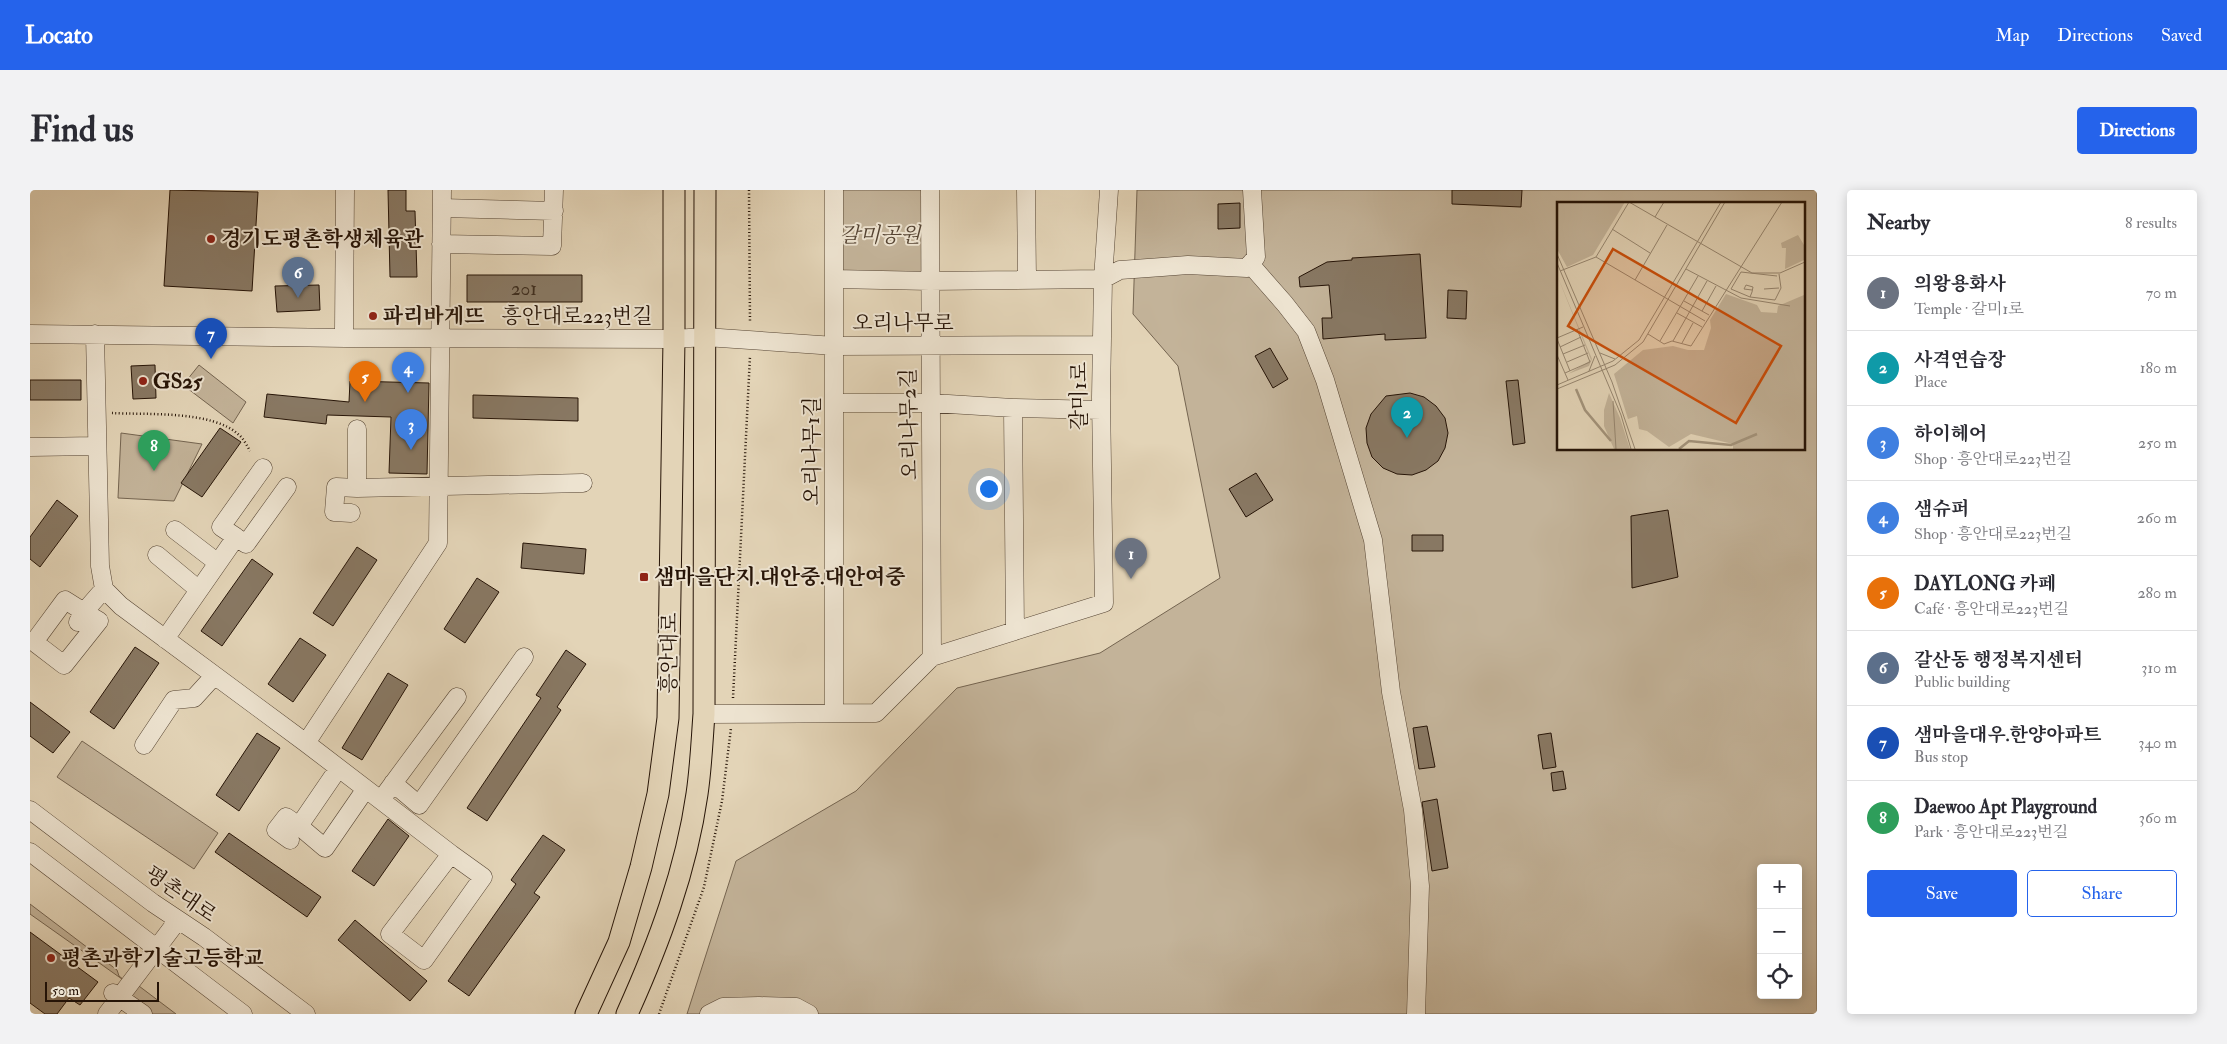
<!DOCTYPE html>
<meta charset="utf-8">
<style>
:root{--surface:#fff;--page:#f2f2f3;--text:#2b2b33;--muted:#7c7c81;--line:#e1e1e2;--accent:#2563eb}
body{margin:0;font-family:"IM FELL Double Pica","Noto Serif KR",serif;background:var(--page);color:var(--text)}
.controls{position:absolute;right:15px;bottom:15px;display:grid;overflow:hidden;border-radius:5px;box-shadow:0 2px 12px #0003}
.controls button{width:45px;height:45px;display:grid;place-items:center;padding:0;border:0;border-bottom:1px solid var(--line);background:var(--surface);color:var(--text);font:25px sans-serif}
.scale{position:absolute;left:15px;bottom:12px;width:114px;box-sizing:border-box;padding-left:5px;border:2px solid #261407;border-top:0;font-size:14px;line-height:18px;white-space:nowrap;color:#261407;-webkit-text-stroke:4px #ede3d0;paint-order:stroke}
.you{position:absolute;left:958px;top:298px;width:18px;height:18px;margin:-12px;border:4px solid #fff;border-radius:50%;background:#1a73e8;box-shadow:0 0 0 8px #1a73e833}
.badge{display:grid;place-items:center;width:32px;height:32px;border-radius:50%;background:var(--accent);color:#fff;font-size:16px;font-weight:700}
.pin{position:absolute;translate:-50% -41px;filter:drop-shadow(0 1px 2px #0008)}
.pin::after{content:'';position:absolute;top:26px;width:18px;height:15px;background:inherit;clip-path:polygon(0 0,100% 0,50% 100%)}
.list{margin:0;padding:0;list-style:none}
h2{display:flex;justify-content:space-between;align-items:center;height:65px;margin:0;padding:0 20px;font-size:21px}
h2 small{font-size:16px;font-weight:400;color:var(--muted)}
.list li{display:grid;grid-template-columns:32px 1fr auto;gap:15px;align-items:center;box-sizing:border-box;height:75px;padding:0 20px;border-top:1px solid var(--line)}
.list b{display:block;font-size:19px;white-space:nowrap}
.list p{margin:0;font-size:16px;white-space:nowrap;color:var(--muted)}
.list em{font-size:16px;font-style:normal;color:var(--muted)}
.actions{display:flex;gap:10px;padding:15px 20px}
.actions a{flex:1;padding:11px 0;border:1px solid var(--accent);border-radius:5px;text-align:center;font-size:18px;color:var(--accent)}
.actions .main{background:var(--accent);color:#fff}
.icon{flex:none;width:28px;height:28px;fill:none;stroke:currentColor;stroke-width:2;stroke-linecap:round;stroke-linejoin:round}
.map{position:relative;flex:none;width:1787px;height:824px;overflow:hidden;border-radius:5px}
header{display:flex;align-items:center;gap:30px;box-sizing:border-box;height:70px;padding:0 25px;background:var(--accent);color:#fff}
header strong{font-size:24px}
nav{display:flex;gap:28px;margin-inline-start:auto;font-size:18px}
.intro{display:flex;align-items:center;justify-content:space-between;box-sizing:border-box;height:120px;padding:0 30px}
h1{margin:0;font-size:35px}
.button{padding:12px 22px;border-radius:5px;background:var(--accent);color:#fff;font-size:18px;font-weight:700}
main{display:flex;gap:30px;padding:0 30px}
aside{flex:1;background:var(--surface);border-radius:5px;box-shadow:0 2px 12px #0003}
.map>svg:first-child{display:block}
.green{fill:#c3b399;stroke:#746450;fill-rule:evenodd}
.building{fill:#887863;stroke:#261407}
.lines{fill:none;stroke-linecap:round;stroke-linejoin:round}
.minor-casing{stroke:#543;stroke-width:19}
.major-casing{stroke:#261407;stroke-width:23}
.path{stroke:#261407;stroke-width:2.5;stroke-dasharray:1 2.5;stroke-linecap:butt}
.minor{stroke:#ede3d0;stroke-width:18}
.major{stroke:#e3d4b7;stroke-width:21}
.poi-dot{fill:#8f2418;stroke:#ede3d0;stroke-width:2}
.labels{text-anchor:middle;stroke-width:4;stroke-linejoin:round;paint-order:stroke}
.number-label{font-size:19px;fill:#3e2d1e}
.park-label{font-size:21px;font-style:italic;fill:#543;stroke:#ede3d0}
.poi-label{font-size:21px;font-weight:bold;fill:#261407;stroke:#ede3d0;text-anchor:start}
.street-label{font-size:21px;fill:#261407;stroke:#ede3d0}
.inset-river{fill:none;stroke:#a3937b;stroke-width:2.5}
.inset-road{fill:none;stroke:#978771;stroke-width:1}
.view{fill:#cb4f0b;fill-opacity:0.15;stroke:#cb4f0b;stroke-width:2.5}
.inset-edge{fill:none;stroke:#261407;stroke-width:2.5}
</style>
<header>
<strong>Locato</strong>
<nav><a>Map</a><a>Directions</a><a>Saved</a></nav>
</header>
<div class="intro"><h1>Find us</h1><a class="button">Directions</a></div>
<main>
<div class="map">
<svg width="1787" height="824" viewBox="0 0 1787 824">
<rect width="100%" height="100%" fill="#e3d4b7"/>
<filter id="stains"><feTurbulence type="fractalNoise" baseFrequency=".004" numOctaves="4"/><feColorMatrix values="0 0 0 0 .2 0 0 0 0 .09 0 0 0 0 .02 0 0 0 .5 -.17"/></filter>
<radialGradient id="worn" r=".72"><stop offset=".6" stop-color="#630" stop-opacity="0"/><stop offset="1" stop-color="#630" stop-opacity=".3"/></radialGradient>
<!-- green -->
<path class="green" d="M804,0H900V91L804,89Z
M1107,0H1787V824H657L706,671L826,601L927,498L1070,463L1190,388L1148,176L1103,124ZM1528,14H1773V259H1528ZM1731,678H1768V805H1731Z
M169,175L216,212L203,233L153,195Z
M91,243L172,254L144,311L88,308Z
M52,551L188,643L164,679L27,587Z
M0,714L87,780L89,786L99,794L0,724Z
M105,793L146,824H119L95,807Z"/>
<!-- building -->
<path class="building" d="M140,0L228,2L222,101L134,96Z
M358,0H376V21H385L387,87H360Z
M1422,0H1492L1491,17L1422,14Z
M1210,13V38L1188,39V14Z
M1390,64L1396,148L1355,150V144L1293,149L1292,128H1302L1299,95L1270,97L1269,87L1297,72L1322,70V68Z
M437,85H552V112H437Z
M289,95L290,120L247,122L245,96Z
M1418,100L1437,101L1436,129L1417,128Z
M1240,158L1258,189L1243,198L1225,166Z
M125,175L126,208L103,209L101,176Z
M0,190H51V210H0Z
M1488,190L1495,253L1483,255L1476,191Z
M320,191L399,193L397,284L359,283L361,227L297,225L296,234L234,227L237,204L319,212Z
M1380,203L1394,207L1406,216L1415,228L1418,243L1415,258L1408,271L1396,280L1382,285L1367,284L1353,278L1342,267L1337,253L1336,238L1341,224L1356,206Z
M443,205L548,208V231L443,228Z
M190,238L211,252L172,307L151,293Z
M1226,283L1243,310L1216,327L1199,299Z
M27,310L48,326L10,377L0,369V347Z
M1638,320L1648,387L1602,398L1601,326Z
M1382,345H1413V361H1382Z
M493,353L556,359L554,384L491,378Z
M327,357L347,370L303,436L283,423Z
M222,369L243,384L192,456L171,441Z
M447,388L469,402L435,453L414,439Z
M270,448L296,465L263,512L238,494Z
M105,457L129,473L84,539L60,522Z
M536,460L556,474L527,517L531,520L457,631L437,618L511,508L506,505Z
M358,483L378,495L332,570L312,558Z
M0,512L40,542L23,563L0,546Z
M1397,536L1405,577L1389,579L1383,538Z
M227,543L250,558L209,621L186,605Z
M1521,543L1526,577L1513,579L1508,545Z
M1533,581L1536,599L1523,601L1521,583Z
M1407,609L1418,678L1402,681L1392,612Z
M358,629L379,646L344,696L322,681Z
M199,643L291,707L277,727L185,662Z
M513,645L535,660L504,703L510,707L439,806L418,791L486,694L481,690Z
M325,730L397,791L380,811L308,750Z
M0,742L68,792L50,815L39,808L27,824H15L0,813Z"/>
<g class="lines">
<defs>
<path id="minor" d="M315,0L314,141L316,148
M900,0L902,467
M996,0L997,89
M412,18L524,21
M411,54L522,56L524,0
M1220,74L1255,114L1276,141L1295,190L1343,350L1361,502L1383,620L1390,696L1386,824
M804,89L900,91L1073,89L1090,80L1132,77L1158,75L1217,78L1226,67L1222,0
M0,144L316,148L644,149L675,147L805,156L1072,155
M65,144L70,376L74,399L91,416L276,553L421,664L360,744L394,770L453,687L421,664
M804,213H902L983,218L1071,220
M983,218L985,441
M327,239V298L553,293
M0,257L67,256
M321,323L304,322L306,297L327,298
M145,340L188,373
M206,347L216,354L257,297
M127,365L169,400
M48,432L54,422L69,431L34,475L4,452L35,410L54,422L74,399
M135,449L206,347L191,337L233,278
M804,522V0
M674,524L846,523L902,467L1074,413L1071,207L1073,89L1079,0
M276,553L408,353L412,0
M114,555L144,510L164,508L184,486
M308,579L269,636L295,658L335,600
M363,593L389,615L494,467
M356,603L427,507
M0,620L123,713L174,747L276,824
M260,650L246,640L256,627L269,636
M0,662L213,824
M83,803L113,824
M77,824L148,730
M679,824L693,817L729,816L766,817L779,824"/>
<path id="major" d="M556,824L589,752L611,677L628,604L638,528L644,149V0
M597,824C629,753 656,681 667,604C671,577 672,550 674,524L675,0"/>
</defs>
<!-- minor casing -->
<use href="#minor" class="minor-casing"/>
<!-- major casing -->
<use href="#major" class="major-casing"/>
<!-- path -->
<path class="path" d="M719,0L720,133
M82,223C116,225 183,220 209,245C214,249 217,256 220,261
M703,508L720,166
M629,824L674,697L692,611L701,538"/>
<!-- minor -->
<use href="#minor" class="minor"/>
<!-- major -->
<use href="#major" class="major"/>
</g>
<!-- markers -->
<g class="poi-dot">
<circle cx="181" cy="49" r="5"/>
<circle cx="343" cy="126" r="5"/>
<circle cx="113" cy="191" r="5"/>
<rect x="609" y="382" width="10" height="10" rx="2.5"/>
<circle cx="21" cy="768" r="5"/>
</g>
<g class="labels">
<!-- number labels -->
<g class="number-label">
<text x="494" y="105">201</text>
</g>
<!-- park labels -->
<g class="park-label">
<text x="850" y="52">갈미공원</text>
</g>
<!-- poi labels -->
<g class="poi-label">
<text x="191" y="56">경기도평촌학생체육관</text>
<text x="353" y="133">파리바게뜨</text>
<text x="123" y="198">GS25</text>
<text x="624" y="394">샘마을단지.대안중.대안여중</text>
<text x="31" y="775">평촌과학기술고등학교</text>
</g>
<!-- street labels -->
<g class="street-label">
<text x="547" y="133">흥안대로223번길</text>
<text x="873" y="140">오리나무로</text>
<text transform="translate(1049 206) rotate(-90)" y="7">갈미1로</text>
<text transform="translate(879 234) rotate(-91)" y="7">오리나무2길</text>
<text transform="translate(782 261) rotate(-90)" y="7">오리나무1길</text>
<text transform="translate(639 463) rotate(-89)" y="7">흥안대로</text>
<text transform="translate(151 704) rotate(35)" y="7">평촌대로</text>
</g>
</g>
<!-- overview -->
<g transform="translate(1527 12)">
<rect width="248" height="248" fill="#e3d4b7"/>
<path d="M0,0H68L36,53L10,65L0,47ZM241,33L247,43V58L228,67L229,46H225L224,41ZM0,73L35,157L32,164L11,172L34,158ZM169,92L200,103L204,110L220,111L221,104L247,93V247H176V242L134,232L112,245L90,229L82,227L80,214L71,217L57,172L86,148L116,144L131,148H147L154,126L153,118ZM52,191L63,216L73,247H57L47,224V208Z" fill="#c3b399"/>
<path class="inset-river" d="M19,187L28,208L54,239M122,247L132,239L174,243L200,232"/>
<path class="inset-road" d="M98,15L107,0M55,27L93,51M0,52L55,180L78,247M39,55L148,119M0,61L64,213L74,247M129,67L184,96L233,104M3,69L39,55L72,0L195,71H223L248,60M78,78L110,23M207,87L222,86M195,88L187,87L189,83L196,85L195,90L193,95L174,87L184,70L220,74M193,95L218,98L224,86L222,72M127,99L152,113M145,109L159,84M120,111L145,125M91,132L107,142L115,139L134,144L225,0M0,136L26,125M0,137L13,169M103,139L141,74M116,139L150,79M125,141L136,121M3,145L24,135M43,151L58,157M6,152L28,143M0,153L11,178M10,160L31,151M32,169L38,154M8,171L33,160L20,127M0,183L56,159L82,138L164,0M0,187L58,163L86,140L168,0M56,199L59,247"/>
<path class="view" d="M56,47L224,144L179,221L11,124Z"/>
<rect width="248" height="248" class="inset-edge"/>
</g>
<rect width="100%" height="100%" filter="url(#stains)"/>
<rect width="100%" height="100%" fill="url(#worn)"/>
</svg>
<div class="controls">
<button>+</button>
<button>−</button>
<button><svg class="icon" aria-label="locate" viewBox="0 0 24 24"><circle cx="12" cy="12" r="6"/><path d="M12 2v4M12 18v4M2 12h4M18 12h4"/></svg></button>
</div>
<div class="scale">50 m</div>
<div class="you"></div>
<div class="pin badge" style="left:1101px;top:389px;background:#6b7280">1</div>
<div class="pin badge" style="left:1377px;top:248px;background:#0f9aa8">2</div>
<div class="pin badge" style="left:381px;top:260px;background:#3f7fe0">3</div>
<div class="pin badge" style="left:378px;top:203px;background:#3f7fe0">4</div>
<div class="pin badge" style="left:335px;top:212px;background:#e8710a">5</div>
<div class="pin badge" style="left:268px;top:108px;background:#5c6f8a">6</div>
<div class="pin badge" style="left:181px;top:169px;background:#1a4fb4">7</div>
<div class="pin badge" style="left:124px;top:281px;background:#2e9e5b">8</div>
</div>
<aside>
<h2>Nearby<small>8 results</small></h2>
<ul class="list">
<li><span class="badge" style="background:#6b7280">1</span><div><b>의왕용화사</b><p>Temple · 갈미1로</p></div><em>70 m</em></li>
<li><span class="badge" style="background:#0f9aa8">2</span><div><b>사격연습장</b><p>Place</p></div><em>180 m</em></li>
<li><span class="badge" style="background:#3f7fe0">3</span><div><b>하이헤어</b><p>Shop · 흥안대로223번길</p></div><em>250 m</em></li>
<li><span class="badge" style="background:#3f7fe0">4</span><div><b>샘슈퍼</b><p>Shop · 흥안대로223번길</p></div><em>260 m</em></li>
<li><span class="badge" style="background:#e8710a">5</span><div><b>DAYLONG 카페</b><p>Café · 흥안대로223번길</p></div><em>280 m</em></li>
<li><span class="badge" style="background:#5c6f8a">6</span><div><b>갈산동 행정복지센터</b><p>Public building</p></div><em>310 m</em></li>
<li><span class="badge" style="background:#1a4fb4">7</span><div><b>샘마을대우.한양아파트</b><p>Bus stop</p></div><em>340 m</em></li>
<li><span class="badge" style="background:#2e9e5b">8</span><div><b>Daewoo Apt Playground</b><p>Park · 흥안대로223번길</p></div><em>360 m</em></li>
</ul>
<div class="actions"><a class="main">Save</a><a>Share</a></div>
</aside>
</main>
